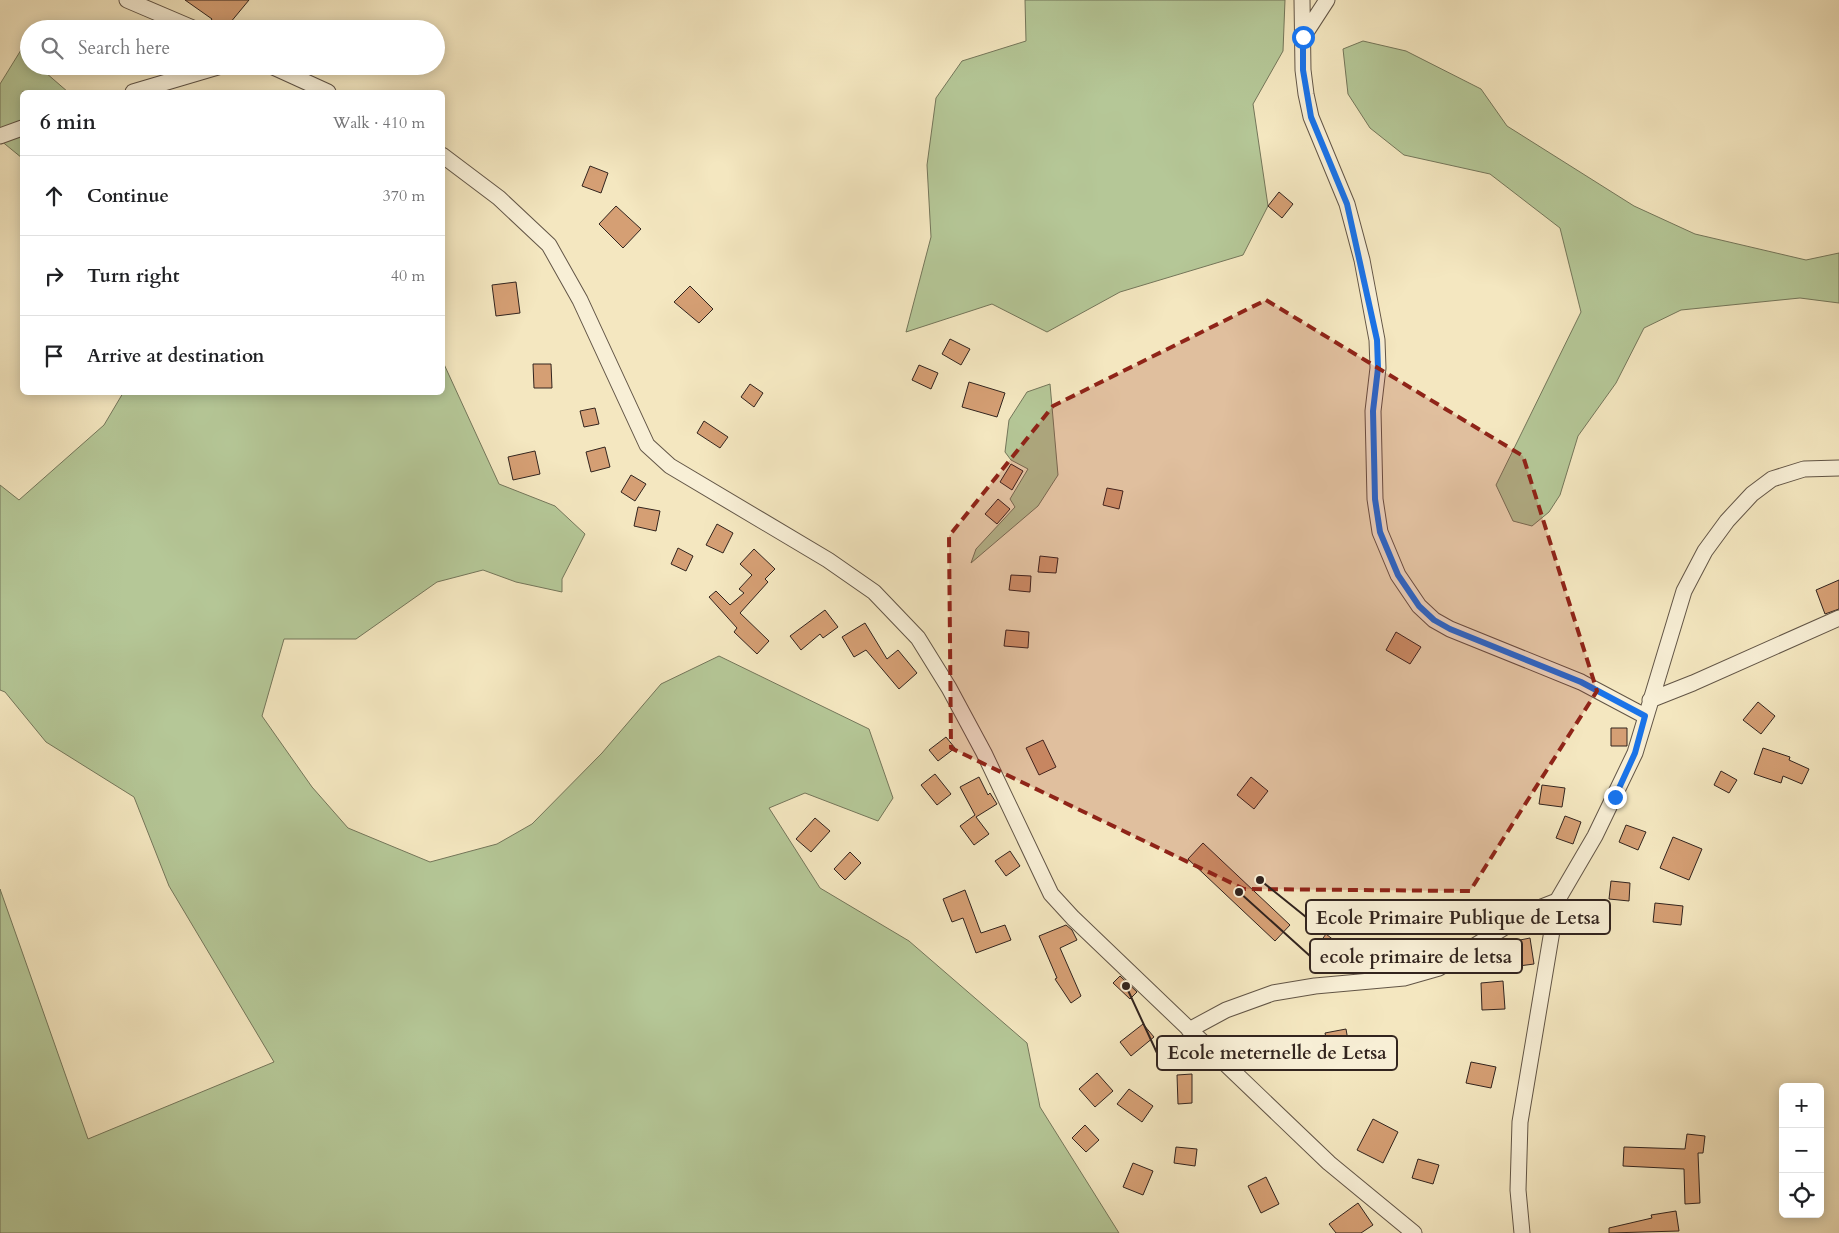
<!DOCTYPE html>
<meta charset="utf-8">
<style>
:root{--surface:#fff;--page:#f6f6f6;--text:#202124;--muted:#757577;--line:#e0e0e0}
body{margin:0;font-family:Cardo,serif;background:var(--page);color:var(--text)}
.controls{position:absolute;right:15px;bottom:15px;display:grid;overflow:hidden;border-radius:8px;box-shadow:0 2px 12px #0003}
.controls button{width:45px;height:45px;display:grid;place-items:center;padding:0;border:0;border-bottom:1px solid var(--line);background:var(--surface);color:var(--text);font:25px sans-serif}
.stop{position:absolute;width:15px;height:15px;margin:-11px;border:4px solid #1a73e8;border-radius:50%;background:#fff}
.stop.end{background:#1a73e8;border-color:#fff;box-shadow:0 1px 5px #0008}
.list{margin:0;padding:0;list-style:none}
h2{display:flex;justify-content:space-between;align-items:center;height:65px;margin:0;padding:0 20px;font-size:21px}
h2 small{font-size:16px;font-weight:400;color:var(--muted)}
.list li{display:grid;grid-template-columns:32px 1fr auto;gap:15px;align-items:center;box-sizing:border-box;height:80px;padding:0 20px;border-top:1px solid var(--line)}
.list b{display:block;font-size:19px;white-space:nowrap}
.list em{font-size:16px;font-style:normal;color:var(--muted)}
.icon{flex:none;width:28px;height:28px;fill:none;stroke:currentColor;stroke-width:2;stroke-linecap:round;stroke-linejoin:round}
.map{position:relative;flex:none;width:1839px;height:1233px;overflow:hidden}
.search{position:absolute;background:var(--surface);box-shadow:0 2px 12px #0003;left:20px;top:20px;width:425px;height:55px;display:flex;align-items:center;gap:12px;box-sizing:border-box;padding:0 18px;border-radius:28px;color:var(--muted);font-size:19px}
.panel{position:absolute;background:var(--surface);box-shadow:0 2px 12px #0003;left:20px;top:90px;width:425px;height:305px;border-radius:8px}
.map>svg:first-child{display:block}
.green{fill:#b5c797;stroke:#74765a}
.building{fill:#d59f74;stroke:#32241e}
.lines{fill:none;stroke-linecap:round;stroke-linejoin:round}
.street-casing{stroke:#625546;stroke-width:17}
.street{stroke:#f8efd6;stroke-width:15}
.route{stroke:#1a73e8;stroke-width:6}
.marked{fill:#8f2418;fill-opacity:0.2;stroke:#8f2418;stroke-width:4;stroke-dasharray:10 6;stroke-linejoin:round}
.leader{fill:none;stroke:#32241e;stroke-width:2}
.callout-dot{fill:#32241e;stroke:#f8efd6;stroke-width:2}
.callout{fill:#f8efd6;stroke:#32241e;stroke-width:2}
.callout-label{font-size:19px;text-anchor:middle;font-weight:bold;fill:#32241e}
</style>
<div class="map">
<svg width="1839" height="1233" viewBox="0 0 1839 1233">
<rect width="100%" height="100%" fill="#f4e7c0"/>
<filter id="stains"><feTurbulence type="fractalNoise" baseFrequency=".004" numOctaves="4"/><feColorMatrix values="0 0 0 0 .2 0 0 0 0 .09 0 0 0 0 .02 0 0 0 .5 -.17"/></filter>
<radialGradient id="worn" r=".72"><stop offset=".6" stop-color="#630" stop-opacity="0"/><stop offset="1" stop-color="#630" stop-opacity=".3"/></radialGradient>
<!-- green -->
<path class="green" d="M1025,0H1285L1283,51L1253,104L1268,206L1243,255L1120,292L1047,332L992,304L906,332L931,237L927,165L936,98L962,61L1026,41Z
M1363,41L1406,51L1481,89L1507,126L1634,206L1695,234L1806,260L1839,253V303L1800,298L1701,308L1681,310L1644,328L1616,383L1578,436L1560,495L1549,512L1532,526L1513,521L1496,485L1581,312L1560,228L1490,174L1404,155L1370,128L1348,94L1343,49Z
M21,50L29,58V66H38L68,92H22V158L0,140V84Z
M443,362L499,484L555,506L585,534L562,579V592L516,582L483,570L437,582L356,639H284L262,716L312,787L348,828L430,862L497,844L532,824L602,753L661,684L719,656L869,729L893,798L878,821L805,793L769,808L820,888L909,941L1027,1043L1040,1107L1119,1233H0V889L88,1139L274,1062L169,886L134,797L46,742L5,692L0,690V485L19,500L104,425L123,393L442,392Z
M1050,384L1058,475L1038,506L971,563L976,549L1015,507L1010,499L1028,469L1011,460L1005,452L1009,420L1027,392Z"/>
<!-- building -->
<path class="building" d="M185,0H249L225,29H217L210,22L212,19Z
M590,166L608,173L601,193L582,186Z
M1279,192L1293,204L1282,218L1268,206Z
M616,206L641,229L623,248L599,224Z
M516,282L520,313L496,316L492,285Z
M690,286L713,309L699,323L674,302Z
M950,339L970,349L961,365L942,354Z
M533,364H551L552,388H534Z
M919,365L938,373L931,389L912,380Z
M969,382L1005,393L997,417L962,407Z
M750,384L763,393L754,407L741,397Z
M595,408L599,424L584,427L580,411Z
M704,421L728,437L720,448L697,433Z
M605,447L610,467L591,472L586,452Z
M535,451L540,474L513,480L508,457Z
M1011,464L1023,471L1012,490L1000,482Z
M631,475L646,484L635,501L621,492Z
M1107,488L1123,491L1119,509L1103,505Z
M998,499L1010,509L997,524L985,514Z
M638,507L660,511L656,531L634,526Z
M717,524L733,533L723,553L706,545Z
M678,548L693,556L686,571L671,564Z
M754,549L775,569L765,579L768,582L740,613L769,641L757,654L734,632L737,628L709,597L716,591L730,605L744,593L739,589L752,575L740,564Z
M1040,556L1058,558L1056,573L1038,572Z
M1011,575L1031,576L1030,592L1009,590Z
M1839,580V609L1825,614L1816,590Z
M825,610L838,627L823,638L820,634L801,650L790,636Z
M865,623L887,659L898,650L917,673L899,689L866,650L854,657L842,637Z
M1006,630L1029,632L1028,648L1004,646Z
M1396,632L1421,647L1410,664L1386,650Z
M1758,702L1775,716L1761,734L1743,720Z
M1611,728H1627V746H1611Z
M946,737L955,748L938,761L929,750Z
M1043,740L1056,767L1039,775L1026,748Z
M1763,748L1790,757L1789,760L1809,769L1802,784L1783,776L1781,783L1754,774Z
M1721,771L1737,780L1729,793L1714,785Z
M935,774L951,794L937,805L921,785Z
M979,777L988,795L990,793L997,804L976,817L989,834L974,845L960,826L975,815L960,787Z
M1251,777L1268,791L1254,809L1237,795Z
M1542,785L1565,788L1562,807L1539,804Z
M1565,816L1581,822L1573,844L1556,838Z
M815,818L830,831L811,852L796,839Z
M1626,825L1646,832L1638,850L1619,842Z
M1673,837L1702,849L1689,880L1660,868Z
M1203,843L1290,925L1275,941L1188,859Z
M1010,851L1020,866L1006,876L995,861Z
M850,852L861,863L845,880L834,869Z
M1611,881L1630,883L1629,901L1609,899Z
M965,890L981,933L1005,925L1011,940L976,953L963,918L952,922L943,899Z
M1655,903L1683,906L1681,925L1653,922Z
M1066,925L1072,930L1077,940L1060,948L1081,996L1071,1003L1055,979L1057,978L1039,936Z
M1326,934L1340,945L1328,959L1315,949Z
M1530,938L1534,964L1504,968L1500,946L1511,944L1510,942Z
M1120,976L1137,992L1130,999L1113,983Z
M1503,981L1505,1009L1482,1010L1481,983Z
M1143,1024L1154,1037L1131,1056L1120,1042Z
M1346,1029L1350,1052L1330,1056L1325,1033Z
M1471,1062L1496,1067L1491,1088L1466,1083Z
M1097,1073L1113,1091L1095,1107L1079,1089Z
M1192,1074V1103L1178,1104L1177,1075Z
M1129,1089L1153,1106L1142,1122L1117,1104Z
M1373,1119L1398,1132L1383,1163L1357,1150Z
M1085,1125L1099,1140L1086,1152L1072,1138Z
M1687,1134L1705,1136L1703,1153H1698L1700,1203L1685,1204L1684,1169L1623,1166L1624,1147L1685,1149Z
M1176,1147L1197,1149L1195,1166L1174,1163Z
M1418,1159L1439,1165L1433,1184L1412,1178Z
M1133,1163L1153,1171L1143,1195L1123,1187Z
M1266,1177L1279,1204L1261,1213L1248,1186Z
M1358,1203L1373,1225L1361,1233H1336L1329,1224Z
M1676,1211L1679,1231L1609,1233V1228L1652,1218L1651,1215Z"/>
<g class="lines">
<defs>
<path id="street" d="M127,0L195,29
M1302,0L1303,70L1306,94L1311,117L1347,204L1362,260L1377,340L1378,368L1373,411L1375,499L1380,532L1398,575L1419,606L1434,620L1450,629L1581,682L1645,716
M1303,37L1327,0
M271,66L328,92
M133,92L221,66
M0,136L22,128
M442,155L499,198L549,245L580,300L647,445L670,466L828,560L874,592L918,638L949,688L984,753L1051,894L1073,918L1329,1163L1414,1233
M1650,700L1693,683L1839,618
M1189,1030L1226,1010L1273,993L1315,986L1404,978L1439,968L1529,912L1557,901
M1522,1233L1518,1190L1520,1122L1557,901L1595,836L1635,753L1684,591L1705,551L1727,521L1752,494L1772,479L1804,469L1839,468"/>
</defs>
<!-- street casing -->
<use href="#street" class="street-casing"/>
<!-- street -->
<use href="#street" class="street"/>
</g>
<g class="lines">
<!-- route -->
<path class="route" d="M1303,37V70L1311,117L1347,204L1377,340L1378,368L1373,411L1375,499L1380,532L1398,575L1419,606L1434,620L1450,629L1581,682L1645,716L1635,753L1615,797"/>
</g>
<!-- marked area -->
<path class="marked" d="M1266,300L1523,456L1597,691L1470,891L1244,889L951,748L949,536L1053,406Z"/>
<!-- callouts -->
<path class="leader" d="M1260 880L1306 917M1239 892L1310 956M1126 986L1157 1053"/>
<g class="callout-dot">
<circle cx="1260" cy="880" r="5"/>
<circle cx="1239" cy="892" r="5"/>
<circle cx="1126" cy="986" r="5"/>
</g>
<g class="callout">
<rect x="1306" y="900" width="304" height="34" rx="5"/>
<rect x="1310" y="939" width="212" height="34" rx="5"/>
<rect x="1157" y="1036" width="240" height="34" rx="5"/>
</g>
<g class="callout-label">
<text x="1458" y="924">Ecole Primaire Publique de Letsa</text>
<text x="1416" y="963">ecole primaire de letsa</text>
<text x="1277" y="1059">Ecole meternelle de Letsa</text>
</g>
<rect width="100%" height="100%" filter="url(#stains)"/>
<rect width="100%" height="100%" fill="url(#worn)"/>
</svg>
<div class="controls">
<button>+</button>
<button>−</button>
<button><svg class="icon" aria-label="locate" viewBox="0 0 24 24"><circle cx="12" cy="12" r="6"/><path d="M12 2v4M12 18v4M2 12h4M18 12h4"/></svg></button>
</div>
<div class="stop" style="left:1303px;top:37px"></div>
<div class="stop end" style="left:1615px;top:797px"></div>
<div class="search"><svg class="icon" aria-label="search" viewBox="0 0 24 24"><circle cx="10" cy="10" r="6"/><path d="M15 15l6 6"/></svg>Search here</div>
<section class="panel">
<h2>6 min<small>Walk · 410 m</small></h2>
<ul class="list">
<li><svg class="icon" aria-label="ahead" viewBox="0 0 24 24"><path d="M12 20V5M6 11l6-6 6 6"/></svg><div><b>Continue</b></div><em>370 m</em></li>
<li><svg class="icon" aria-label="right" viewBox="0 0 24 24"><path d="M7 20v-9h11M14 6l5 5-5 5"/></svg><div><b>Turn right</b></div><em>40 m</em></li>
<li><svg class="icon" aria-label="arrive" viewBox="0 0 24 24"><path d="M6 21V4h12l-3 4 3 4H6"/></svg><div><b>Arrive at destination</b></div></li>
</ul>
</section>
</div>
